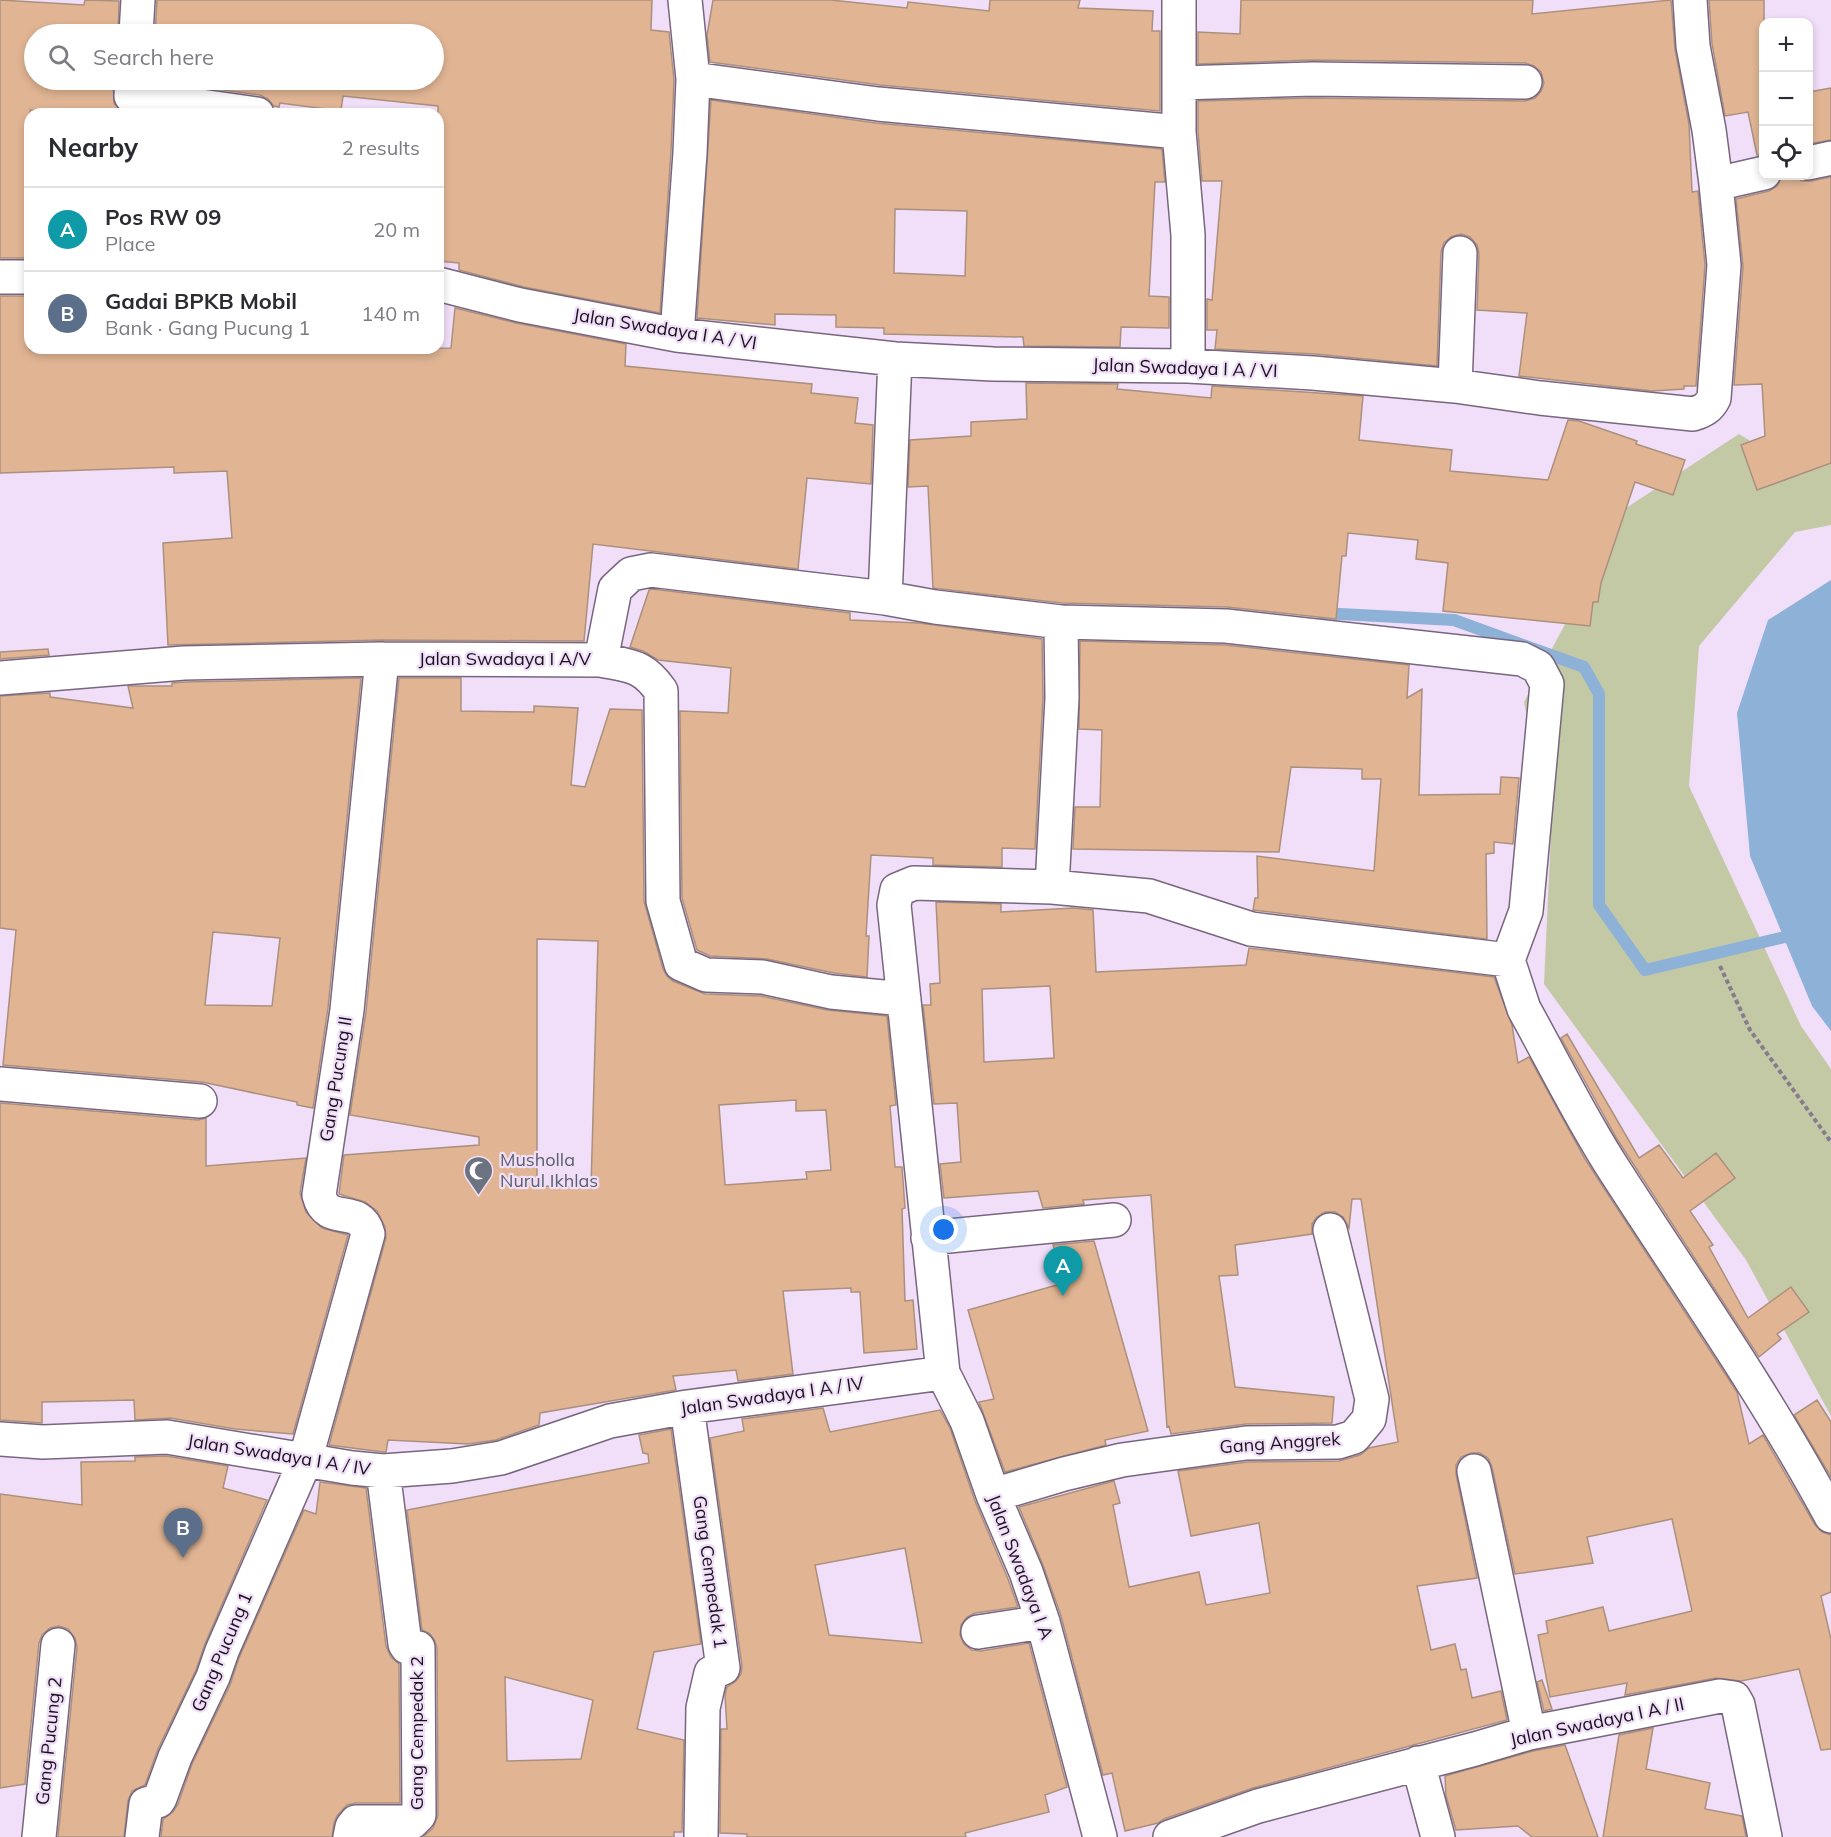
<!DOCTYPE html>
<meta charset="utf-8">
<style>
:root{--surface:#fff;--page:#f2f2f3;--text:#2b2b33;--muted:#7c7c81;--line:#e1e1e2;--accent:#ea580c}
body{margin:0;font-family:Mulish,sans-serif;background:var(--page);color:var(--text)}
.controls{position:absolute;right:18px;top:18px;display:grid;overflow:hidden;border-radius:12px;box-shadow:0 3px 9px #0003}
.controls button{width:54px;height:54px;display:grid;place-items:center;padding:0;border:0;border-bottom:2px solid var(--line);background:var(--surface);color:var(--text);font:30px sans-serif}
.you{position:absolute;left:944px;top:1230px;width:21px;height:21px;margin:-15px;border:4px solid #fff;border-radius:50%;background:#1a73e8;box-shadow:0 0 0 9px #1a73e833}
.badge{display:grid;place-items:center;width:39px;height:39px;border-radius:50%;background:var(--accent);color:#fff;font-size:20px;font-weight:700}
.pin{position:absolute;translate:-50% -50px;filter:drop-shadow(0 2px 3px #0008)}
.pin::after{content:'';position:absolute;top:32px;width:21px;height:18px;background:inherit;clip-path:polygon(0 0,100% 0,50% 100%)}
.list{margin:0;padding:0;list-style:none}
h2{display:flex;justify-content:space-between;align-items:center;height:78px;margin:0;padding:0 24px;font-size:26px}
h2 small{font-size:20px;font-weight:400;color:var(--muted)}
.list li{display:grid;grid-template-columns:39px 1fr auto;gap:18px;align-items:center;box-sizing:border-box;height:84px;padding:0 24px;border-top:2px solid var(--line)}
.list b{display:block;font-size:22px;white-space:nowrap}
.list p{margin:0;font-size:20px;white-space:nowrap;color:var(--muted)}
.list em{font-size:20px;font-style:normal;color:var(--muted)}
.icon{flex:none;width:33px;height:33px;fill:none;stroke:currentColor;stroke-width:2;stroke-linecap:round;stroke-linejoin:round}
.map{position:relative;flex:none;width:1831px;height:1837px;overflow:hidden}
.search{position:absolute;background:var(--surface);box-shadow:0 3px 9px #0003;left:24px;top:24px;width:420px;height:66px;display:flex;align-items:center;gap:15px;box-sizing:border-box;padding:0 21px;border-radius:33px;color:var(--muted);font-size:22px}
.panel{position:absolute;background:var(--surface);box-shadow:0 3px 9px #0003;left:24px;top:108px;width:420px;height:246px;border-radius:18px}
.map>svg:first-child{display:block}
.green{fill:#c3c9a4}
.water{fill:#8eb1d8}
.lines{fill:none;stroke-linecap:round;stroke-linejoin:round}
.stream{stroke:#8eb1d8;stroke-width:12}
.building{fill:#e1b594;stroke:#ab907d;stroke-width:1.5;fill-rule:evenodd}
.minor-casing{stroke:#78667e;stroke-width:36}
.path{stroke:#897b8e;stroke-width:4;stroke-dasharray:4.5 3;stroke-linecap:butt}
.minor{stroke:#fff;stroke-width:33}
.labels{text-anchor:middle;stroke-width:4.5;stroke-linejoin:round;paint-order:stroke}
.street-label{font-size:18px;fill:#19121c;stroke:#f1def9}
.worship-label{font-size:18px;fill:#5b616d;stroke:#f1def9;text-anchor:start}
</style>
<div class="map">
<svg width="1831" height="1837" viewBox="0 0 1831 1837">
<rect width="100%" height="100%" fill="#f1def9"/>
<!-- green -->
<path class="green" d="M1739,434L1781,460L1831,441V525L1795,532L1699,646L1689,786L1801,1026L1831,1069V1416L1746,1260L1544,984L1551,833L1524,702L1626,508Z"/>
<!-- water -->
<path class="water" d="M1831,580V1031L1812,1006L1750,856L1737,713L1768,620Z"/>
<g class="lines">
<!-- stream -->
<path class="stream" d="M1321,613L1454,620L1584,667L1599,694V905L1645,970L1785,937"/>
</g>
<!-- building -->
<path class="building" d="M0,0L84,5L85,0L119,1L118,34H34V80H113L114,103L120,111V114H77L30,110V258H0Z
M157,0H652L651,30L669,32L674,80L671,152L660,313L524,287L459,270V263L438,261V106L343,96L341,111L280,103L279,107L274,106L268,99L260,95L150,80H434V34H155Z
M713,0H831L907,8L908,2L989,11L990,0H1080L1078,8L1153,11L1152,31H1160V111L880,85L710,62L707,35Z
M1241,0H1533L1532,14L1671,0L1675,49L1689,124L1692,192L1698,191L1705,265L1696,386H1684V389L1652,391L1519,376L1527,313L1477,310L1479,253L1477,245L1470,237L1461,234L1451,237L1444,243L1441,252L1437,366L1315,354L1215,349L1217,330H1207V299L1212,300L1222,181H1202L1198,131V101L1313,98L1525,101L1535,98L1541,91L1544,83L1541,72L1534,66L1525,63L1312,60L1198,64V32L1240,34Z
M1709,0H1764V155H1757L1748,112L1725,116L1712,44Z
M1831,88V140L1809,144V92Z
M711,100L876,123L1162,149L1165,182H1155L1149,296L1169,297V328L1121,327L1120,347L1024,346L1023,337L884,334V328L836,327V315L775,314V325L697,318ZM895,209L967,211L965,276L894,273Z
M1782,176H1794L1802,181H1811L1831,177V463L1757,490L1741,445L1765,436L1762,384L1734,385L1743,266L1736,199L1769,191L1777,186Z
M0,296H30V350L451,348L455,308L516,323L626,344L625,366L812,384L811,393L858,398L855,423L873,425L871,484L807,478L798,569L593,544L584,641L382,640L168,645L163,543L232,538L227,471L174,473V467L0,473Z
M1026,383L1118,384L1117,389L1211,398L1212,386L1363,396L1359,440L1452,450L1450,471L1548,480L1568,420L1579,421L1637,441L1636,444L1685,460L1673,495L1635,482L1601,583L1598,602H1593L1590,626L1443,611L1448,563L1416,559L1418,540L1348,533L1346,556H1342L1336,619L1227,607L1062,603L933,588L928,486L908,487L910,440L971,436V422L1027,419Z
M652,589L850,613V620L919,623L1042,639L1043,698L1035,849L1002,848V867L933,865V858L871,855L866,936H869L867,977L834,973L767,959L710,956L697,950L682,898L680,711L728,713L731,668L658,660L643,651L630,647L649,590Z
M1080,641L1225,645L1409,665L1407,698L1422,689L1419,795L1500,794L1501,777L1519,778L1513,844L1494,842V853L1486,854L1487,939L1253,910L1255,898H1258L1257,856L1374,871L1381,779H1362V769L1291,767L1279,852L1073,849L1075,807H1100L1102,730L1079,729Z
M48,649L49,655L0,659V652Z
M361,678L328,1008L313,1108L297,1105V1102L202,1082L3,1065L16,930L0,928V696L50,693V697L133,708L128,686H172V683L185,682ZM213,932L280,938L272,1006L205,1005Z
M399,678H461V711L534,712V706L578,708L571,785L585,787L610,709L642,710L644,901L663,969L667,976L673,981L705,994L761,996L827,1010L887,1016L896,1105L890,1106L895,1167H902L905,1208L902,1209L905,1301L913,1300L917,1349L864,1353L860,1292H851V1288L783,1291L793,1374L738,1381L736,1370L673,1376L676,1390L540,1413L539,1425L496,1440L468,1444L388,1440L386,1452H383L329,1445L386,1238L385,1227L377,1211L365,1202L339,1194L344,1155L479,1145V1137L350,1115L366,1012ZM537,939L598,941L591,1187L537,1186ZM796,1100V1111L826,1110L831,1170L806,1172L807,1179L725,1185L719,1105Z
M936,902L1001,904V912L1073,908L1093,910L1096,972L1246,965L1249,948L1494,977L1512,1025L1518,1063L1529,1057L1585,1159L1737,1392L1749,1444L1763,1435L1815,1525L1822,1532L1831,1535V1592L1821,1596L1831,1639V1749L1821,1750L1799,1669L1741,1681L1716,1678L1625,1695L1627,1683L1550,1697L1538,1635L1548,1633L1546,1621L1603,1607L1609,1631L1692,1611L1672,1519L1587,1537L1593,1563L1515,1574L1492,1467L1488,1458L1480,1453H1471L1461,1457L1456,1465V1474L1477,1578L1417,1586L1431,1650L1455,1644L1461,1670L1466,1669L1472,1698L1501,1691L1507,1720L1253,1788L1164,1819L1158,1823L1125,1831L1112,1773L1103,1775L1061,1616L1043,1565L1019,1507L1114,1481L1120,1503L1113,1505L1129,1587L1199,1572L1206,1605L1270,1593L1259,1523L1191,1536L1178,1471L1247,1462L1339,1461L1360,1455L1369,1448L1398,1442L1361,1199H1352L1349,1228L1343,1217L1335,1212H1325L1317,1217L1312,1224V1234L1235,1245L1238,1275L1219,1276L1235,1387L1334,1397L1332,1423L1246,1424L1171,1434L1169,1426L1167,1427L1151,1195L1083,1200L1084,1204L1043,1208L1038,1191L944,1198L940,1164L961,1162L957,1103L934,1104L923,1005H931L930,984L940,983ZM1050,986L1054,1058L984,1062L982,989Z
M1567,1034L1639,1158L1659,1145L1683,1178L1716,1153L1735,1178L1690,1211L1713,1245L1709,1247L1748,1318L1791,1287L1809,1312L1777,1334L1781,1339L1759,1357L1617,1139L1561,1038Z
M0,1103L198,1120L206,1118V1166L306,1158L300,1193L306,1212L322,1228L348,1235L293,1434L235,1429L170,1418L135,1420L134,1400L42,1402V1423L0,1420Z
M1094,1241L1148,1431L1105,1440L1106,1445L1005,1472L979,1402L994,1399L968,1310L1064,1283L1053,1245Z
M1817,1400L1831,1422V1477L1794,1415Z
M823,1408L830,1432L940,1410L950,1428L975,1501L1008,1579L1018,1607L975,1613L967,1617L961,1625L960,1635L964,1644L972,1650L981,1651L1029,1643L1067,1787L1045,1795L1049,1812L965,1833L966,1837H747V1834L720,1833L721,1729H727L725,1695L727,1687L736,1681L741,1674L742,1666L710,1438L744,1431L742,1419ZM905,1548L922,1643L829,1635L815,1565Z
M671,1429L701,1644L654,1652L637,1729L684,1740L682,1832H674V1837H423L433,1828L438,1815L437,1648L434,1639L429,1633L422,1630L407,1510L649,1463L648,1454L643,1453L639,1435ZM505,1677L593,1700L581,1759L507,1761Z
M166,1456L228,1466L223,1488L267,1500L205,1644L196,1670L158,1749L145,1785L132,1791L128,1801L124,1837H58L77,1647L75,1638L68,1629L59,1626L50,1628L42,1635L39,1643L25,1784L0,1788V1494L82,1505L81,1462L135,1461V1457Z
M320,1482L366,1488L386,1646L391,1657L399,1664L400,1803H356L347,1805L337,1816L334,1823L332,1837H161L163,1819L173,1812L178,1804L192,1764L230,1685L239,1658L304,1510L316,1514Z
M1542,1680L1552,1709L1544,1711L1537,1682Z
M1653,1728L1646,1769L1710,1783L1705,1809L1742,1816L1746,1837H1603L1619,1735Z
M1565,1745L1598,1837H1532L1518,1826L1456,1830L1446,1796L1445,1776L1533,1751Z"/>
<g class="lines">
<defs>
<path id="minor" d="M1179,0V132L1188,235V366
M136,34L138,0
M693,79L878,104L1179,132
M132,80L131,96L257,114
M1179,83L1313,79L1525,82
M1808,163L1831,158
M1716,184L1764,173
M0,277H30
M438,284L520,305L677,335L895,359L993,364L1188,366L1313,373L1455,386L1540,398L1693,414C1703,411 1709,408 1714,398L1724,265L1716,184L1709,130L1693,46L1690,0
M677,335L690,153L693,79L685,0
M1455,386L1460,253
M885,598L935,607L1061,622L1062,698L1052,887L914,883L897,890L894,905L943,1373L967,1421L993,1495L1026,1572L1043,1622L1100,1837
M1061,622L1226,626L1522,659L1538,667L1547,684L1526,911L1508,960L1524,1009C1553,1061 1580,1117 1613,1168C1687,1283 1766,1395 1831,1516
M601,660C630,666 643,665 661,691L663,901L681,964L706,975L763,977L831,992L904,999
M0,678L184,663L382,659L601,660L615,589L631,574L651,570L885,598L895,359
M1052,887L1149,896L1251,929L1508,960
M0,1084L200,1101
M928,1238L1114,1220
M687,1407L723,1668L711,1673L703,1708L701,1837
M0,1439L43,1442L167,1437L352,1468L383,1471L452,1466L501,1458L610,1421L687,1407L943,1373
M1474,1471L1529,1733
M993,1495L1064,1474L1122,1460L1246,1443L1338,1442L1354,1437L1369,1419L1372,1399L1330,1230
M978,1632L1043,1622
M1418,1763L1438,1837
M39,1837L58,1645
M142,1837L146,1804L158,1801L160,1798L175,1757L213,1677L222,1651L305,1461L368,1234C360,1202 327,1228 319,1195L347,1010L382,659
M350,1837L352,1827L356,1822H412L419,1815L418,1648L407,1647L405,1644L383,1471
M1170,1837L1258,1806L1475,1749L1529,1733L1720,1696L1734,1698L1738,1705L1765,1837"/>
</defs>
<!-- minor casing -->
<use href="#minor" class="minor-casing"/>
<!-- path -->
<path class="path" d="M1720,966L1750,1030L1831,1142"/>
<!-- minor -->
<use href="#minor" class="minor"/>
</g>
<!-- icons -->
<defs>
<symbol id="mosque-pin" viewBox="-11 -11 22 30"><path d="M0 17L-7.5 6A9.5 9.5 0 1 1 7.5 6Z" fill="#6b7280" stroke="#f1def9"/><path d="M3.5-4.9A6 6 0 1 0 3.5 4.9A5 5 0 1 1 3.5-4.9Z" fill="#fff"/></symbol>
</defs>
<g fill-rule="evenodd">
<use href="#mosque-pin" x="462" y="1154" width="33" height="45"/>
</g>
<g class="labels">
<!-- street labels -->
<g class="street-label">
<text transform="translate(665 329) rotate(9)" y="6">Jalan Swadaya I A / VI</text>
<text transform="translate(1185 368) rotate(2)" y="6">Jalan Swadaya I A / VI</text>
<text x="505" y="665">Jalan Swadaya I A/V</text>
<text transform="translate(336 1079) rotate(-81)" y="6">Gang Pucung II</text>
<text transform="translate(772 1396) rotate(-8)" y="6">Jalan Swadaya I A / IV</text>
<text transform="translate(1280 1443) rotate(-4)" y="6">Gang Anggrek</text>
<text transform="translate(279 1455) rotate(9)" y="6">Jalan Swadaya I A / IV</text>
<text transform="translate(1020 1567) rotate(69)" y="6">Jalan Swadaya I A</text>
<text transform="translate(710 1572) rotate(82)" y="6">Gang Cempedak 1</text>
<text transform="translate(222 1652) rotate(-67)" y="6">Gang Pucung 1</text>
<text transform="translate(1597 1722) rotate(-12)" y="6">Jalan Swadaya I A / II</text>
<text transform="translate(417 1733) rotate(-90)" y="6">Gang Cempedak 2</text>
<text transform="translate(49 1741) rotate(-84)" y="6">Gang Pucung 2</text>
</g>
<!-- worship labels -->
<g class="worship-label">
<text x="500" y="1166">Musholla<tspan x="500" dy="21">Nurul Ikhlas</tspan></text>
</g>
</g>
</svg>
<div class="controls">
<button>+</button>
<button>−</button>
<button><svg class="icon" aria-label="locate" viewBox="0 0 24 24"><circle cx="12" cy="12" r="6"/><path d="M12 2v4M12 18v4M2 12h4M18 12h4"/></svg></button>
</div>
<div class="you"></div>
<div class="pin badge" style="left:1063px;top:1296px;background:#0f9aa8">A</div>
<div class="pin badge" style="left:183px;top:1558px;background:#5c6f8a">B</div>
<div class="search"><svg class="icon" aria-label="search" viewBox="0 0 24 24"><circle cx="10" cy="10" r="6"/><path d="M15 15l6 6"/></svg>Search here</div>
<section class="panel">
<h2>Nearby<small>2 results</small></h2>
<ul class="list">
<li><span class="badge" style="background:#0f9aa8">A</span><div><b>Pos RW 09</b><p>Place</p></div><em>20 m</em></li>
<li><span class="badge" style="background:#5c6f8a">B</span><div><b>Gadai BPKB Mobil</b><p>Bank · Gang Pucung 1</p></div><em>140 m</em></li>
</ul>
</section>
</div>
